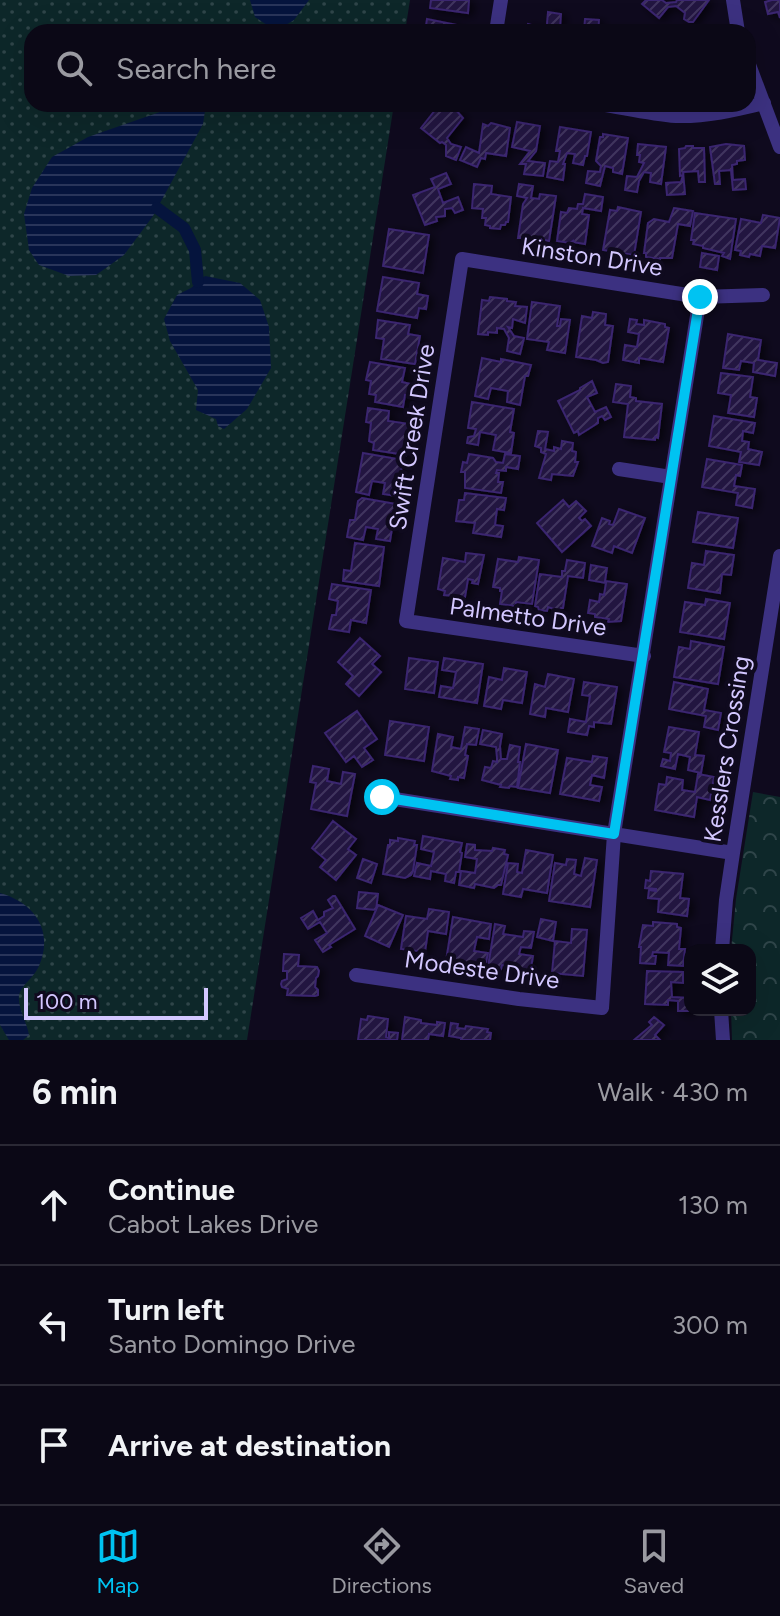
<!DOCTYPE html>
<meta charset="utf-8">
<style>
:root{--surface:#0b0816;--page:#191623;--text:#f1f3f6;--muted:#9a9aa1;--line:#2b2935;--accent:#00c3f2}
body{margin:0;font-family:Figtree,sans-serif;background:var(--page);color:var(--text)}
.controls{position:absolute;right:24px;bottom:24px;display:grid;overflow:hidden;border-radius:16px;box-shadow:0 8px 32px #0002}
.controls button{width:72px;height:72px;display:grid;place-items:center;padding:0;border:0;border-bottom:2px solid var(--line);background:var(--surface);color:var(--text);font:40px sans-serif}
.scale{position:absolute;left:24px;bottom:20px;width:184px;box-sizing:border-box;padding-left:8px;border:4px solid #d3c7ff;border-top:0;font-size:22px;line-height:28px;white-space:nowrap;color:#d3c7ff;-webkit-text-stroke:6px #0f0a1e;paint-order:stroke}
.stop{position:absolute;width:24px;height:24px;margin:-18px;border:6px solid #00c3f2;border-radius:50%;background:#fff}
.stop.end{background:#00c3f2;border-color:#fff;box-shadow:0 2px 8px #0008}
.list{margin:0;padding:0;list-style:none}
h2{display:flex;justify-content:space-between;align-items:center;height:104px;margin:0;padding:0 32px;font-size:34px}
h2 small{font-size:26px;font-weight:400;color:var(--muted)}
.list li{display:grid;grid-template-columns:52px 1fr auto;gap:24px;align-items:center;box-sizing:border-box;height:120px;padding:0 32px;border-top:2px solid var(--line)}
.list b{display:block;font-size:30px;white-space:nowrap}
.list p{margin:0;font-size:26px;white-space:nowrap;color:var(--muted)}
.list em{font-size:26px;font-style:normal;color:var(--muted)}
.icon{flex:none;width:44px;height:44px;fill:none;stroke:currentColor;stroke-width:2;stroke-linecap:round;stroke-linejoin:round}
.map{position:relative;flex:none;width:780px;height:1040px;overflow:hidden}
.search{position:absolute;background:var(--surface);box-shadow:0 8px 32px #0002;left:24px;right:24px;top:24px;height:88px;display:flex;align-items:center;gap:20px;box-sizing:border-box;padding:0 28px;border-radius:24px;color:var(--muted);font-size:30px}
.sheet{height:464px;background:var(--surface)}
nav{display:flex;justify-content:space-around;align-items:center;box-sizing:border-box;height:112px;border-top:2px solid var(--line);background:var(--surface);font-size:22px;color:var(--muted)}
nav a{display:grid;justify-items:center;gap:4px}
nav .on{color:var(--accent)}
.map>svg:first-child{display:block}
.grass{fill:url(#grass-dots)}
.park{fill:url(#park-crowns)}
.water{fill:url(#water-rules)}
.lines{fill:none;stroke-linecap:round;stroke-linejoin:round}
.canal{stroke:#05143d;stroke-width:12}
.building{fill:url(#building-hatch);stroke:#3a256f;stroke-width:2;filter:url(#shadow)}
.minor{stroke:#3c3181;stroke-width:14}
.route{stroke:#00c3f2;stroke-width:10}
.labels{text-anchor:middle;stroke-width:8;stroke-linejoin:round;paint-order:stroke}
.street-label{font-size:24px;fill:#d3c7ff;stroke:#0f0a1e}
</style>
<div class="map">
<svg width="780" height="1040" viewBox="0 0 780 1040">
<defs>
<pattern id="grass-dots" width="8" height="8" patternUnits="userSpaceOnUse" patternTransform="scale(2)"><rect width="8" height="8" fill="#0d2729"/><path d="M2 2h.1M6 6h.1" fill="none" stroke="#2f4549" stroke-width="1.8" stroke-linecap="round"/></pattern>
<pattern id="park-crowns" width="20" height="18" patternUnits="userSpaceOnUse" patternTransform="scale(2)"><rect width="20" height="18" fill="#0d2729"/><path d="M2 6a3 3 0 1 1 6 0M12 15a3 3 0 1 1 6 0" fill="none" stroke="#2f4549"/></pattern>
<pattern id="water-rules" width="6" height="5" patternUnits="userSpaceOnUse" patternTransform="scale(2)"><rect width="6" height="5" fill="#05143d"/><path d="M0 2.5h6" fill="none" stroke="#29355a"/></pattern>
<pattern id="building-hatch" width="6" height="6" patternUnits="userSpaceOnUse" patternTransform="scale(2)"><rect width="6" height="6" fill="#221541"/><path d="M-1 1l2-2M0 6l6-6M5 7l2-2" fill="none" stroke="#41365e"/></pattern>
<filter id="shadow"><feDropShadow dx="4.5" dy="2.5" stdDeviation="4" flood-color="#0009"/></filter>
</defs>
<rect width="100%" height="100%" fill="#0f0a1e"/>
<!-- grass -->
<path class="grass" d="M0,0H410L405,32H32V104H394L247,1040H0Z"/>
<!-- park -->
<path class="park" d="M753,792L780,797V1040H732L731,1010H750V950H731L736,899Z"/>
<!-- water -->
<path class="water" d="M250,0H309L294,20L276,31L255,17Z
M183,104H206L203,124L153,216L124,255L96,275L69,276L39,265L29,250L24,214L32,188L52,157L88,137Z
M205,276L240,283L260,300L269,327L271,368L247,409L224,429L218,426L216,419L196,410L198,390L170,341L164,319L177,295L191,288Z
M0,893C35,903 54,931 39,966C35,976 24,983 20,992C15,1003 27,1022 29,1035L23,1040H9L0,1025Z"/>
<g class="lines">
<!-- canal -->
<path class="canal" d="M157,208L184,228L195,250L198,282"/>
</g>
<!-- building -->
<path class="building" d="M431,0H469L468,13L430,8Z
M646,0H662L666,3L676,2L677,0H709L693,22H689L684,19L685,13L676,6L668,7L659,18L642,4Z
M772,0H780V18L778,12L768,14L765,2Z
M548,12L561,14L560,28L550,27L547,32H525L528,24L535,26V30L544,32L547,24Z
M427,19L457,25L455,32H425Z
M585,19L599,20L598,32H584Z
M440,104H447L454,110L455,109L463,118L447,138L451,144L461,147L456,160L446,156V145L442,142L440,143L421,128Z
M517,122L540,126L536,151L528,161L545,163L543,176L524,174L526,164H520L530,151L512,147Z
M491,123L510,128L506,156L486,153L485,159L481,158L477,167L460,160L466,147L479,153L483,124L488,126Z
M560,127L591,132L587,156H585L583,165L573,163L575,154L567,153L563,164H565L563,180L547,177L550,161L558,162L560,151H556Z
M603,134L628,138L622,174L613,172V168L605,166L600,186L586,183L588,171L600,172L601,166L596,161L600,137H603Z
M638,144L666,147L661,184L650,182L651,173L644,172L639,181L637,192L625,190L627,176L637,177L644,163L639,162L640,155H637Z
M726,144L744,146L745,160L737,161V164L732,165L733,180L745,179L746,189L733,190L731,170L719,171L720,184H715L710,147Z
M686,146H693V148H704L705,182H699L698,171L683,172L685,194L667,195L666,183L681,182L683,175L680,176L679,149L685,148Z
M446,173L451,184L438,189L443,203L458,197L463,210L455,213L452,208L445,209V216L436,217L437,221L425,225L413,195L435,187L431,179Z
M474,184L492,186L491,194L511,197L508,222H506L505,225H501L500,229L490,228V226L485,225L486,218H482L483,209L472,208Z
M519,184L533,186L531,198L539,199L540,194L556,196L549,241L541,239L540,242H535V239L534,240L526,239L527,236H523V238H518L523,204L527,198L517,196Z
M585,194L603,197L601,211L583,208L582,214L589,215L585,244L573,242L574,240L570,243L557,241L561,212L567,213L569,208L577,209L578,204H583Z
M618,207L641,212L634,255L603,250L610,210L617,211Z
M674,208L693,211L690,226L678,224L672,258H660V259L646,257V253H644L648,223L654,219L669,222Z
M695,213L736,219L730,259L722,256L724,253L703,248V246L693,244L694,240H691Z
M763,215L780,218L775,248L762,246L760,256L750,254L749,257L740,255L741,251L735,250L741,219L761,223Z
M389,229L429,235L423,273L383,266Z
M702,253L719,256L717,270L700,267Z
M383,277L419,283L417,294L428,296L426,309L419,308L417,318L377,311Z
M490,297L507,299V301L516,302L515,306L527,307L525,323L513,319L512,328L508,327L514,336L524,338L520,354L507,351L509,338L504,329L497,328V333L488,332V335L478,334L482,300L489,301Z
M532,302L560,306L557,326H560L561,319L570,320L565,353L547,350L549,342L527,339Z
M593,312L606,314L605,325L613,326L608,362L603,363L596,360L576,357L582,316L592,318Z
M630,319L637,320L636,324L644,325V320L665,324V327L669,328L663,362L639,358V363L623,360L625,345L637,347L639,334L628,332Z
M378,320L410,325L408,334L420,336L415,364L381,359L384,339L376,338Z
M728,334L761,340L758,360L777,363L775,376L753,372L754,363L741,361L739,370L723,368Z
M482,358L501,362V359L531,365L528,376H525L520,405L507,402L508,391L491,388L488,399L475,396Z
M370,362L405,368L402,382L415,385L412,396L405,395L403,407L375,402L376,395L369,394L371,381L366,380Z
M721,373L753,377L750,397L757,398L754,417L728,413L731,395L718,393Z
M592,381L597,393L587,397L595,412L606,407L611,417L605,420L602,416L598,418V423L579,435L578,431L574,433L558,401L580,390V388Z
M616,384L631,386L630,397L636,398V401L662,404L658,438L655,437V440L624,437L628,404L613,402Z
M472,402L514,409L510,432L514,433L511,453L493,450L496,435L480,432L478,445L467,443L468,437L474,436L476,429L468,428Z
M368,408L389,411L388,421L410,424L406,455L373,450L374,443L369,441L371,423L366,422Z
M714,416L755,423L753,433L743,431L742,441L749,442L748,449L762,452L759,465L739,462L741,452L709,446Z
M538,431L548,432L545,449L554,451V447L561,449L562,441L573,443L572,451L576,452L575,462H578L573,476L552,474L551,480L539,478L546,454L541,452V448L535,446Z
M363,453L403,460L397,496L383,494L385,483L372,481L369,495L356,492Z
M469,454L493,458L496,462L503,463L505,454L520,456L518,469L506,467V471L497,470L496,473H499L498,482H503L501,493L465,488V472H461L463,462L467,463Z
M707,459L742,465L740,476L736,475L734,486L755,489L752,508L736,505L738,493L702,487Z
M465,493L506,498L504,510L497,509L495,525L503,526L501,537L473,533L475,523L456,521L459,500H464Z
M362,498L396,504L390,541L376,539L378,529L366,527L363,540L347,537L350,520H355L358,501Z
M563,500L569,507L576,501L586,511L579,518L582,521L585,519L591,526L562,552L537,523Z
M619,509L645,518L632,553L614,546L612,553L592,546L602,518L610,521L609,524L613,525Z
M698,512L738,518L733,548L693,542Z
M355,543L384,547L379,586L343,581L344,570L351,571Z
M706,551L734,555L731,575L722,574L720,593L688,588L692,563L704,565Z
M466,553L484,555L478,584L472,583L473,580L468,579L465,597L444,595L445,591L438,589L443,558L465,562Z
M519,557L539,560L532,604L516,602L515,606L500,604L502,591H500V588L493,587L498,559L518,562Z
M567,560L585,563L583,578L568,576L563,608H561L560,611L548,607L547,611L539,610L538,607L535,606L540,574L562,577V571H565Z
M591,565L607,568L605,581L627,584L621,621L608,622L609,619L595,617V614L588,613L590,600L599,602L600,594L604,595L606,583L589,580Z
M332,584L371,590L366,623L351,620L349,632L329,629L332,615H336L338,601L329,599Z
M706,599L730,603L724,639L680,632L685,602L705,605Z
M360,638L380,656L372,664L381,672L359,696L346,684L353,676L338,662Z
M691,641L724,647L718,684L674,677L679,647L690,649Z
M409,658L438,662L434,693L405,689Z
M444,658L483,664L477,703L439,697L441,686L453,688L456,672L442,670Z
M504,668L527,672L522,703L503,700L501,709L484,706L489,677L502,680Z
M548,674L574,679L568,712L546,708L545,717L530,714L535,684L545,687Z
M584,682L617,687L611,724L594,722V727L589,726L587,735L568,732L570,719L586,722L590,696L582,695Z
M674,682L708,689L704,710L721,713L718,730L704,727L706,716L669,709Z
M357,711L377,739L364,748L373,760L362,767L354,756L346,762L325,733Z
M390,721L429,727L424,761L385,755Z
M465,727L479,729L476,745L467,744L465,755L468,756L464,778L458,777V780L450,779L451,776L432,771L438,734L453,737L451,747L461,749Z
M669,727L699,732L695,755L704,756L701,773L688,770L690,757L678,754L675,769L661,766L663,759L670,761L671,753L664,752Z
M483,730L502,734L500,746L501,759H507L510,745L520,747L518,762H520L517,787L510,786L509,788L500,787L501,785L482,780L485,767L491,768L493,761L497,762V758L496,747L480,744Z
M526,744L558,750L550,793L518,788Z
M593,756L607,758L604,778L592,775L590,785L602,787L599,801L560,794L567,758L592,762Z
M313,766L329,769L327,781L341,784L343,772L355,774L347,816L311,809L316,783L310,782Z
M698,774L714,777L710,800L697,797L694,817L655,810L659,784L666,785L667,777L683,780L682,790L695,792Z
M333,821L356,839L348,849L356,855L336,880L320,867L326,860L312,848Z
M423,836L462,843L460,852L462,853L459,872H456L454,883L445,881L446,874L431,871L430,879L414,876L417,863L431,866L434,852L421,849Z
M398,838L415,841L414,845H417L413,871L411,875L405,878L383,874L388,845H390V840L398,841Z
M467,844L475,845V850L492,851L493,848L505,850L504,854L508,855L501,885H498L494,888L475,884L474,888L459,885L461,871L475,873L477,859L465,857Z
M526,850L553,855L547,893L523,889L521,897L503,894L508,863L518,864L517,872L522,873Z
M585,858L597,860L590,907L549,901L555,863L566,865L567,859L576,860L574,874L581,876Z
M363,859L377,864L371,883L357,878Z
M651,871L683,874L680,898L689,899L687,916L658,912L659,899L648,898L649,890L656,891V889L645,888L646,880L650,881Z
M359,892L378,894L376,910L357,908Z
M333,896H335L355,929L329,945L331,947L323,952L315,940L327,933L320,922L308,929L301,918L313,911L318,920L324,916V912L333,908L328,900Z
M378,905L403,915L389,947L365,936Z
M429,909L449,912L446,934L428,931L425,952L401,949L406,916L427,919Z
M453,917L491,924L489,939L477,937L474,951L488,953L485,967L446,961Z
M541,919L556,922L553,941L537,937Z
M653,922L677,924V927L681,928L679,949H685L683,966L668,965L669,953L653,952L652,956H656L655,964L640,963L641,947H639L643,925L653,926Z
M495,924L505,926L503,934L523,937L524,931L534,932L531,948L521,947L519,954L533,956L530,974L518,972L519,967L502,965L501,969L488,967Z
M572,929L587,930L583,976L552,973L555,941L571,943Z
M284,954L299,955L298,966L317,967L319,971L318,976L316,978L315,987L318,990V995L315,996L287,995L288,989L282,987L281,984L282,981L287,979V971H283Z
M647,971L683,972V983L671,982L672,997L690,998V1010L692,1011H678V1001L668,1000V1005L645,1004Z
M368,1016L388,1019L386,1037L389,1038V1032L398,1033L397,1040H358L361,1019L367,1020Z
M405,1017L421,1020V1023L437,1025V1022L445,1023L443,1036L429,1034L428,1040H402Z
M654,1017L664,1025L655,1035L660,1040H634L652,1025L649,1022Z
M451,1023L458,1024L457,1028L465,1029L466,1026L488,1029L487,1032L491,1033L490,1040H461V1038L449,1036Z"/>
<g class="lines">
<!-- minor -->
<path class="minor" d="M733,0L738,32
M496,32L501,0
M748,62L780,147
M600,104C625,108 651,114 676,116C706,117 735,110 764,103
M619,469L671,477
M644,656L406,621L462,259L700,297L763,295
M382,797L733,853
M722,950L726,900L733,853L780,556
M356,975L519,999L602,1008L614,834L700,297
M721,1010L723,1040"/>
</g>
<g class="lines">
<!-- route -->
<path class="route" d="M382,797L614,834L700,297"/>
</g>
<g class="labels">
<!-- street labels -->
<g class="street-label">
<text transform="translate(592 257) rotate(9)" y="8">Kinston Drive</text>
<text transform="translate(412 437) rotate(-81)" y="8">Swift Creek Drive</text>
<text transform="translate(528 617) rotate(8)" y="8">Palmetto Drive</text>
<text transform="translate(727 749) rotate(-81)" y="8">Kesslers Crossing</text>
<text transform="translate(482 970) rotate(8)" y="8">Modeste Drive</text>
</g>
</g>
</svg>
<div class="controls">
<button><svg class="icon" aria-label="layers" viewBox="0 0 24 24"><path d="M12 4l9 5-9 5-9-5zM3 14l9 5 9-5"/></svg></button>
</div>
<div class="scale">100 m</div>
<div class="stop" style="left:382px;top:797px"></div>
<div class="stop end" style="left:700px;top:297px"></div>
<div class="search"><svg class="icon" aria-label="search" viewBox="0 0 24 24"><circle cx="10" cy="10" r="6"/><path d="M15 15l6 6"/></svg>Search here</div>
</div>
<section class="sheet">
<h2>6 min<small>Walk · 430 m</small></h2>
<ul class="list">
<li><svg class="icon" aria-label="ahead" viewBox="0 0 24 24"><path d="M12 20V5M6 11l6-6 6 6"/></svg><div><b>Continue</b><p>Cabot Lakes Drive</p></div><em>130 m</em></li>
<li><svg class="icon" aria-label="left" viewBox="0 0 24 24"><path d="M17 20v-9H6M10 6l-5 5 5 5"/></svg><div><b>Turn left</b><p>Santo Domingo Drive</p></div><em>300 m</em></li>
<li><svg class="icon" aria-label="arrive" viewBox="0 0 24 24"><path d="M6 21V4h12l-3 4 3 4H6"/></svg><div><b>Arrive at destination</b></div></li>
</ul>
</section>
<nav>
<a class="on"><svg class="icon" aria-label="map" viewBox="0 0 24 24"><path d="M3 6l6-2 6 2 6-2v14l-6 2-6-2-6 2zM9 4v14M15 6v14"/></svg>Map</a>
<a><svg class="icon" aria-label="directions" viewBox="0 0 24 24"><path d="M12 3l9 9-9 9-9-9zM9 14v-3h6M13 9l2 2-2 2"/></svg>Directions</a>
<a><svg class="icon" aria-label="saved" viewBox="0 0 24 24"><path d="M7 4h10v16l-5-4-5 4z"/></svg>Saved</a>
</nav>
